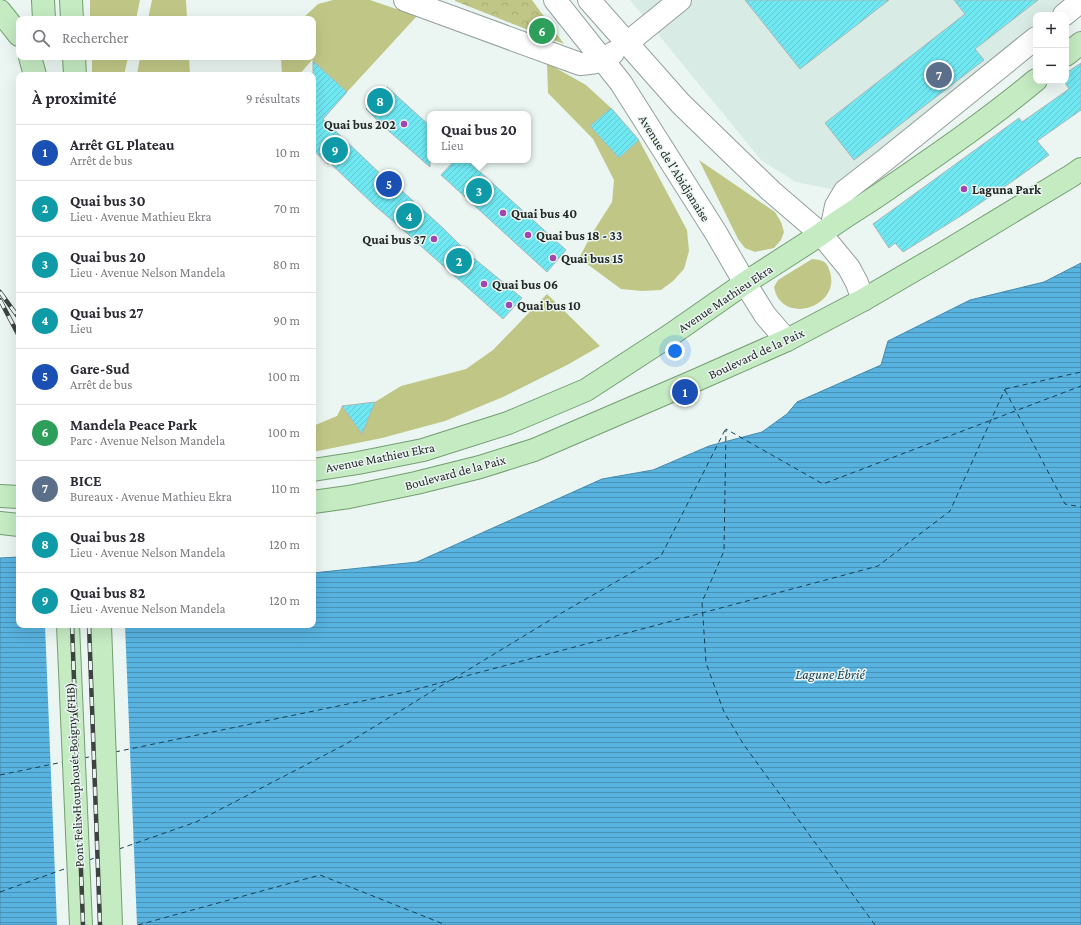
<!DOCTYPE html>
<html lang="fr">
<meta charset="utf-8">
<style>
:root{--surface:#fff;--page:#f2f2f3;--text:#2b2b33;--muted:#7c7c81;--line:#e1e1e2;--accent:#a146b1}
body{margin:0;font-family:"Crimson Pro",serif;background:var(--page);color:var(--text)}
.controls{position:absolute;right:12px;top:12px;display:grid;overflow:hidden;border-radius:8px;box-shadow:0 4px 16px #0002}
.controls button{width:36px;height:36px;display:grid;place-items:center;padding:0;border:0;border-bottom:1px solid var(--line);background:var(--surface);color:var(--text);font:20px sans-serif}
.you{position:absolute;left:675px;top:351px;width:14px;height:14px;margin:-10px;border:3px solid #fff;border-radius:50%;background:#1a73e8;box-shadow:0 0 0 6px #1a73e833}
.badge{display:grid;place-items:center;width:26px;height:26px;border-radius:50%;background:var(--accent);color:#fff;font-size:13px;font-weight:700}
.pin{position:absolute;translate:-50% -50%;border:2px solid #fff;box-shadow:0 1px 4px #0006}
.popup{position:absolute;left:427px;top:111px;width:104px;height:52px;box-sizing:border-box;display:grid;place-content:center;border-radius:8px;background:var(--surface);filter:drop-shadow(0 1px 3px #0005);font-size:13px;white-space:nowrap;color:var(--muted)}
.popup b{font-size:15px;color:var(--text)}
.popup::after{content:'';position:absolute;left:50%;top:100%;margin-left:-8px;border:8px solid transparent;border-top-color:var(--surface)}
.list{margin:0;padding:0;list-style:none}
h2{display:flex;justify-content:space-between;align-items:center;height:52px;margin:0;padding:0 16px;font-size:17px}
h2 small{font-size:13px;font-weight:400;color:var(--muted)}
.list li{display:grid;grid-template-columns:26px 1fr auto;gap:12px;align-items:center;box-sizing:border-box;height:56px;padding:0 16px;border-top:1px solid var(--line)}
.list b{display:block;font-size:15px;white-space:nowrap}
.list p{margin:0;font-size:13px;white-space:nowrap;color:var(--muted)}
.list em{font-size:13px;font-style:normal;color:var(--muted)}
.icon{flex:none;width:22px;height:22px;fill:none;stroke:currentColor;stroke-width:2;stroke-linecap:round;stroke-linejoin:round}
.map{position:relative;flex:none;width:1081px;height:925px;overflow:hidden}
.search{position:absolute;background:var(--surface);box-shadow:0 4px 16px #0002;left:16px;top:16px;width:300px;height:44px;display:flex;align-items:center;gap:10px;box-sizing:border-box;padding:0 14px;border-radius:8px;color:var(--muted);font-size:15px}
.panel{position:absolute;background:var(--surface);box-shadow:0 4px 16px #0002;left:16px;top:72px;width:300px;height:556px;border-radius:8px}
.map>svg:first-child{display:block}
.built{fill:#d8ebe4}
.grass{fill:#c0c786}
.park{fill:url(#park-crowns)}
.water{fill:url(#water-rules);stroke:#4889a8}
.pier{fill:#ebf6f2}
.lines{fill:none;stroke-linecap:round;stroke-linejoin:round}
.ferry{stroke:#194154;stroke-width:1;stroke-dasharray:5 4;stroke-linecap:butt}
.building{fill:url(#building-hatch);stroke:#abb6b7}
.street-casing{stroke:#959f9b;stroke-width:24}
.secondary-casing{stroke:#959f9b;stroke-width:24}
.primary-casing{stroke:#749e72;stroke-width:24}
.street{stroke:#fff;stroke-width:22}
.secondary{stroke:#fff;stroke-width:22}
.primary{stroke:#c5ebc3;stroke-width:22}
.rail-casing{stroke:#3e4342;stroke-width:4.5}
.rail{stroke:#ebf6f2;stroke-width:3;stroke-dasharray:9;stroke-linecap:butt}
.poi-dot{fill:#a146b1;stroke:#ebf6f2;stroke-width:1.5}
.labels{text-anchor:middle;stroke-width:3;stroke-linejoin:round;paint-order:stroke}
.poi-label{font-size:13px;font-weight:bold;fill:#242827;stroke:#ebf6f2;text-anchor:start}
.street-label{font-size:13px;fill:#242827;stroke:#ebf6f2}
.water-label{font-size:14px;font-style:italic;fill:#194154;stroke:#ebf6f2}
</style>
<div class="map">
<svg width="1081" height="925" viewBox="0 0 1081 925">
<defs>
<pattern id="park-crowns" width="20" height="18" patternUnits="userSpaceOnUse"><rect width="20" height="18" fill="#c0c786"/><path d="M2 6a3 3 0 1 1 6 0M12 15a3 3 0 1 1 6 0" fill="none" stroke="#a5ab74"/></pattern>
<pattern id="water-rules" width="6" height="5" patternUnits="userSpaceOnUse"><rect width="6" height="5" fill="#58b3e0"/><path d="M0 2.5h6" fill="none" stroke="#4992b6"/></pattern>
<pattern id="building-hatch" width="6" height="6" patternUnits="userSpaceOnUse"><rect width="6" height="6" fill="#70e8f2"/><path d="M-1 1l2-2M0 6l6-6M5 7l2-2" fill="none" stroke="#61c7d0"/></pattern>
</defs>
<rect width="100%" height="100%" fill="#ebf6f2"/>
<!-- built -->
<path class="built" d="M630,0H1067L1048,15H1036V25L836,190L796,182L761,160Z"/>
<!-- grass -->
<path class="grass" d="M90,0H140L136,19H90Z
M152,0H186L187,19H148Z
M333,0H370L417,16L347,92L312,60L299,75H282L281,57H313V19H302L318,4Z
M92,57H128L124,75H92Z
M140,57H189L190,75H137Z
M547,63L586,85L611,108L591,127L619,158L639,140L687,230L689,251L684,269L673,281L661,290L642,291L621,289L579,258L593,232L612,202L614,180L593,139L548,93Z
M699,160L775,212L781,222L784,232L781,240L774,248L755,252L745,248L738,239Z
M812,259C823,260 827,261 830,272C841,308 781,326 774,287L778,280Z
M547,294L600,346L569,364L503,397L445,421L382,438L313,452V426L337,416L342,406L362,434L375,402L401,386L466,369L493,350Z"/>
<!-- park -->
<path class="park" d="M455,0H532L564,44L455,1Z"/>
<!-- water -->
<path class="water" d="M1081,263V925H0V558L19,557V625H313V573L417,562L602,479L653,470L709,446L762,432L787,414L797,402L881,365L888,341L970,300L1044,282Z"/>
<!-- pier -->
<path class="pier" d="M45,625H125L137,925H57Z"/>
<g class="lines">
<!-- ferry -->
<path class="ferry" d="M1005,389L1081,372
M1005,390L1065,504L1081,507
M453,679L565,611L661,556L725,430
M115,752L406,692L878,566L950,511L1005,389
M84,758L94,756
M0,775L63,762
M119,849L196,822L346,744L449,681
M89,860L97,857
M0,892L67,868
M138,925L320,875L446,925
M875,925L744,745L724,712L706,663L702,602L724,551L726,429L823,484L1081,386"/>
</g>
<!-- building -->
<path class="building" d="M745,0H889L800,69Z
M954,0H1038L975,49L984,60L854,160L825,123L965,14Z
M313,61L347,92L323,119L389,182L390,180L443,228L470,255L522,298L503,319L422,247L408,234L374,205L330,163L328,164L313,150Z
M1081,63V110L1037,141L1049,155L1010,183L967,212L903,252L895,243L889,248L873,224L1019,118L1022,122L1069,89L1064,81H1066V73Z
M387,87L430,126V167L383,126L366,109Z
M611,108L639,140L619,158L590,126Z
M455,160H467L566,250L547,272L441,175Z
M375,402L362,434L342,406Z"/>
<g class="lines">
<defs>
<path id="street" d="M1064,15L1081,1
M627,43L680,0
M832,225L836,206L845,191L885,160L1036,38"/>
<path id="secondary" d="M405,0L580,64C595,63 601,62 613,53
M555,0L621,83L716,233L745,283L765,315L777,329L787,340
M589,0L681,104L771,191L821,234L849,268L857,283L863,300"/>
<path id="primary" d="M43,0L44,19
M71,0L72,19
M0,11L19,35
M1066,55L1081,43
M30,57L35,75
M74,57L75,75
M313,470L358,463L423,450L508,423L586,390L669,336L745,283L821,234C841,218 865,205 886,190C937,155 988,120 1036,80
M0,496L19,497
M313,502L349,497L416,483L480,467L534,450L692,382L787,340L863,300L942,254L1071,176L1081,169
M0,523L19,525
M68,625L81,925
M100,625L111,925"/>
</defs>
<!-- street casing -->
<use href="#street" class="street-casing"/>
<!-- secondary casing -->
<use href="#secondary" class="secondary-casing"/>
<!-- primary casing -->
<use href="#primary" class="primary-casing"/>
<!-- street -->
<use href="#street" class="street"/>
<!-- secondary -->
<use href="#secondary" class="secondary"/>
<!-- primary -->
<use href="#primary" class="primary"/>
<defs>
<path id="rail" d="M0,292L19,318
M0,300L19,336
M72,625L83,925
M89,625L100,925"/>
</defs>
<!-- rail casing -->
<use href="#rail" class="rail-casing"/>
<!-- rail -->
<use href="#rail" class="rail"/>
</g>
<!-- markers -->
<g class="poi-dot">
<circle cx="404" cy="124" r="4"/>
<circle cx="964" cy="189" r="4"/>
<circle cx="503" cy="213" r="4"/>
<circle cx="528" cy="235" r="4"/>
<circle cx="434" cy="239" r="4"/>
<circle cx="553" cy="258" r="4"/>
<circle cx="484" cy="284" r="4"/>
<circle cx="509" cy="305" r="4"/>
</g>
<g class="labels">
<!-- poi labels -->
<g class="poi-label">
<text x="396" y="129" text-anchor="end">Quai bus 202</text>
<text x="972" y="194">Laguna Park</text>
<text x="511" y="218">Quai bus 40</text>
<text x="536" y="240">Quai bus 18 - 33</text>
<text x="426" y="244" text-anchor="end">Quai bus 37</text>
<text x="561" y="263">Quai bus 15</text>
<text x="492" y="289">Quai bus 06</text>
<text x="517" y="310">Quai bus 10</text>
</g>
<!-- street labels -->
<g class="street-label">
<text transform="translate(675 168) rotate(58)" y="5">Avenue de l'Abidjanaise</text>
<text transform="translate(725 298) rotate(-34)" y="5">Avenue Mathieu Ekra</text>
<text transform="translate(756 353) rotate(-25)" y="5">Boulevard de la Paix</text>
<text transform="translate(380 457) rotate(-11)" y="5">Avenue Mathieu Ekra</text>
<text transform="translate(455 472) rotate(-15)" y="5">Boulevard de la Paix</text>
<text transform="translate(74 775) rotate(-93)" y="5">Pont Felix Houphouét Boigny (FHB)</text>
</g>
<!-- water labels -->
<g class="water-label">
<text x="830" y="679">Lagune Ébrié</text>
</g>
</g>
</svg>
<div class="controls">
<button>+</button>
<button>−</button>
</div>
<div class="you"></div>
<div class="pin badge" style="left:685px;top:392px;background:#1a4fb4">1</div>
<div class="pin badge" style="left:459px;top:261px;background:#0f9aa8">2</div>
<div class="pin badge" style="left:479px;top:191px;background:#0f9aa8">3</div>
<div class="popup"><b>Quai bus 20</b>Lieu</div>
<div class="pin badge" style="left:409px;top:216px;background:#0f9aa8">4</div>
<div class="pin badge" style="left:389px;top:184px;background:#1a4fb4">5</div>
<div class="pin badge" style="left:542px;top:31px;background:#2e9e5b">6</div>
<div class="pin badge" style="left:939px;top:75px;background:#5c6f8a">7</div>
<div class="pin badge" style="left:380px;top:101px;background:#0f9aa8">8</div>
<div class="pin badge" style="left:335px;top:150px;background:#0f9aa8">9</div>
<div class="search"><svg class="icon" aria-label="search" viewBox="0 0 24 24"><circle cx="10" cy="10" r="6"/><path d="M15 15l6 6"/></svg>Rechercher</div>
<section class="panel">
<h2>À proximité<small>9 résultats</small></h2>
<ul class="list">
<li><span class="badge" style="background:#1a4fb4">1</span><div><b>Arrêt GL Plateau</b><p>Arrêt de bus</p></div><em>10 m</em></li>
<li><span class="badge" style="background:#0f9aa8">2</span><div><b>Quai bus 30</b><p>Lieu · Avenue Mathieu Ekra</p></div><em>70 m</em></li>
<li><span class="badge" style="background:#0f9aa8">3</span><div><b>Quai bus 20</b><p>Lieu · Avenue Nelson Mandela</p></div><em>80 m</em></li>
<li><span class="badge" style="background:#0f9aa8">4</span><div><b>Quai bus 27</b><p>Lieu</p></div><em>90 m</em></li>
<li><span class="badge" style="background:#1a4fb4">5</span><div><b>Gare-Sud</b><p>Arrêt de bus</p></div><em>100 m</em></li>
<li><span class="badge" style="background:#2e9e5b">6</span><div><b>Mandela Peace Park</b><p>Parc · Avenue Nelson Mandela</p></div><em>100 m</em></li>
<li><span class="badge" style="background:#5c6f8a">7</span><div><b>BICE</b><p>Bureaux · Avenue Mathieu Ekra</p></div><em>110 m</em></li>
<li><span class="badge" style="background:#0f9aa8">8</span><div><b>Quai bus 28</b><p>Lieu · Avenue Nelson Mandela</p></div><em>120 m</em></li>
<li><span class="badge" style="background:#0f9aa8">9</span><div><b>Quai bus 82</b><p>Lieu · Avenue Nelson Mandela</p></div><em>120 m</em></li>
</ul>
</section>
</div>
